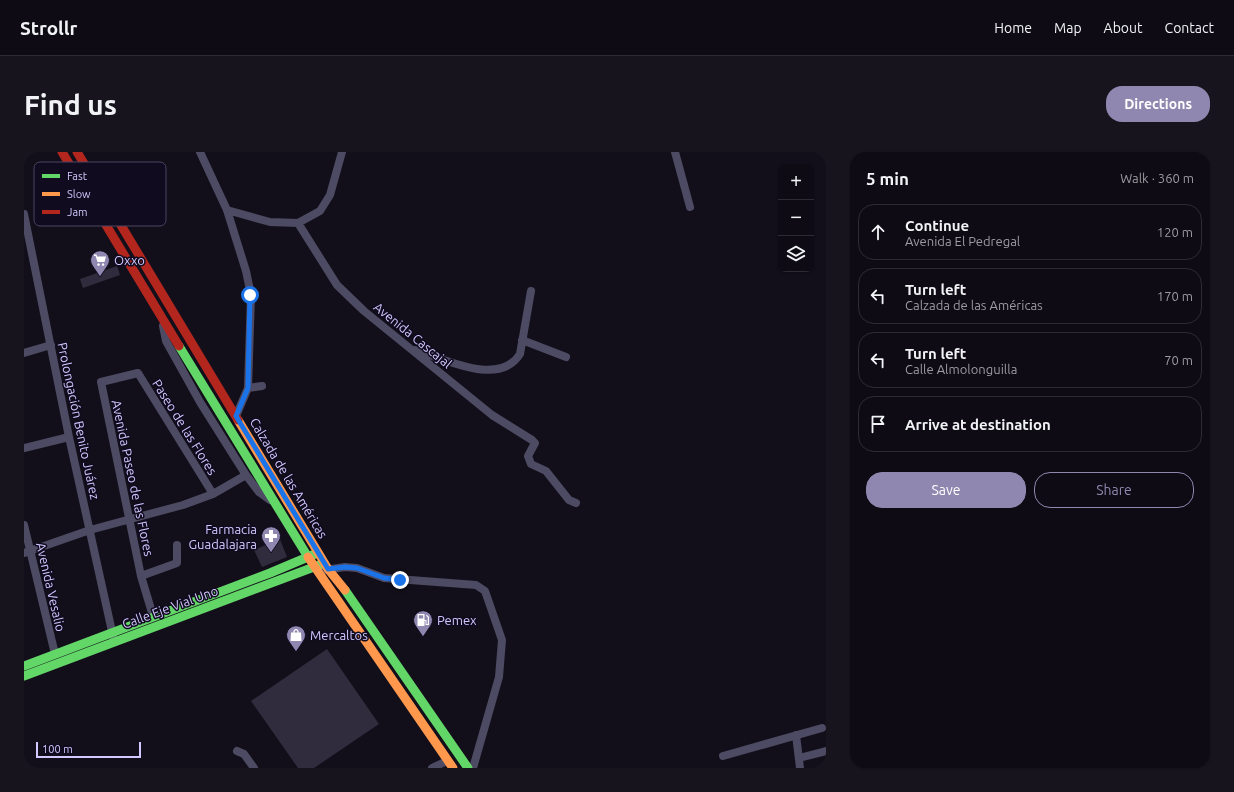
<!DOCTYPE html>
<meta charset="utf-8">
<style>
:root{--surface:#0e0b14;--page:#17141d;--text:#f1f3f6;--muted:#9b9ba0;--line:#2e2b34;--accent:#8f87af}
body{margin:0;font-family:Ubuntu,sans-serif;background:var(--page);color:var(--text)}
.controls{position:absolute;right:12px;top:12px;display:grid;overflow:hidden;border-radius:8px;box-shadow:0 1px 3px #0004}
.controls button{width:36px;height:36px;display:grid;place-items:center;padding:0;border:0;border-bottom:1px solid var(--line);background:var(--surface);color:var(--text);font:20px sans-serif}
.scale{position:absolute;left:12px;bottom:10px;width:105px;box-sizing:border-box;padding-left:4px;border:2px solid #d3c8ff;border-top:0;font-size:11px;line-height:14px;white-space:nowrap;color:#d3c8ff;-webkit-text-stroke:3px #100b1e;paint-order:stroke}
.stop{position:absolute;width:12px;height:12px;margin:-9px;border:3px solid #1a73e8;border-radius:50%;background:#fff}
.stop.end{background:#1a73e8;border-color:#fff;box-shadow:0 1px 4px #0008}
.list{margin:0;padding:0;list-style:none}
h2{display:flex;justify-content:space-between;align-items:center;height:52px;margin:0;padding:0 16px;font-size:17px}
h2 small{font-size:13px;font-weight:400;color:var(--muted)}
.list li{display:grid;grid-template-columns:26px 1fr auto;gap:12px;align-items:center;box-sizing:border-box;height:56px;margin:0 8px 8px;padding:0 8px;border:1px solid var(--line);border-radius:16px}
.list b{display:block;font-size:15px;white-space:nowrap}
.list p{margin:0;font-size:13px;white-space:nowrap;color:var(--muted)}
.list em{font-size:13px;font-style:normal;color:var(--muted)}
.actions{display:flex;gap:8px;padding:12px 16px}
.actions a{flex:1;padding:9px 0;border:1px solid var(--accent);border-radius:16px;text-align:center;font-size:14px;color:var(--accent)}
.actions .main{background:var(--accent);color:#fff}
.icon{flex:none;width:22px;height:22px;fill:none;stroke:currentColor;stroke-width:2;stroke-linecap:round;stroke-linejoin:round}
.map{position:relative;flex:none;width:802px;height:616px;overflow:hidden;border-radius:16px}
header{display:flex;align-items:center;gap:24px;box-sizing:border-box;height:56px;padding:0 20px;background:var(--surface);border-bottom:1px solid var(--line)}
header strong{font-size:19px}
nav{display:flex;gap:22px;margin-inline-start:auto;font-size:14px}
.intro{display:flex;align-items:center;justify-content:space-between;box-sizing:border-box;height:96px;padding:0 24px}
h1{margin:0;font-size:28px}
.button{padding:10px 18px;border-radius:16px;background:var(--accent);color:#fff;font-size:14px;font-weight:700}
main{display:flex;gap:24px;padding:0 24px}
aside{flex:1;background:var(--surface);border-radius:16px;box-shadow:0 1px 3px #0004}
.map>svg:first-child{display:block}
.building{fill:#302c3d}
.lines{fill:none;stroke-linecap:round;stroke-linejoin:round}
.street{stroke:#4d4a63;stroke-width:8}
.fast{stroke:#63d668;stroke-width:9}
.slow{stroke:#ff974d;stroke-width:9}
.jam{stroke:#b3261e;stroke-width:9}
.route{stroke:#1a73e8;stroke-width:5}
.labels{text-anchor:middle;stroke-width:3;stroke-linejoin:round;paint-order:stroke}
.poi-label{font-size:13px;fill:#d3c8ff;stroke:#100b1e;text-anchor:start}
.street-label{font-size:13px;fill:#d3c8ff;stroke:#100b1e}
.key{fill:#100b1e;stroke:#4a4462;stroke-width:1}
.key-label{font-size:11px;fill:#d3c8ff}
</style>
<header>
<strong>Strollr</strong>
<nav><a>Home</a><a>Map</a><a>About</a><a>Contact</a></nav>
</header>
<div class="intro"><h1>Find us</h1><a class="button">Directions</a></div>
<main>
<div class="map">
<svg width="802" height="616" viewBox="0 0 802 616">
<rect width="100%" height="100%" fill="#120f1a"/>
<!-- building -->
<path class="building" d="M93,114L96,123L59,136L56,127Z
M256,387L263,405L238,415L230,398Z
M303,497L355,572L290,616H274L227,549Z"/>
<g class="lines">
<!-- street -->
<path class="street" d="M176,0L203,58L222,119L227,143L224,236L212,264
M651,0L666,55
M203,58L246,70L274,71
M0,62L45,285L89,484
M274,71L313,133L340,159L468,263L508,288L511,291L504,304L507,312L522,319L545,348L552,351
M274,71L296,59L306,43L318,0
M139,174L142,189L176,250L222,323L235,340L246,348
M498,188L542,205
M391,198C419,206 475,236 496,202L507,139
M0,201L27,193
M224,236L238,234
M0,296L45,285
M0,373L31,502
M0,401L66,378L159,353L189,342L222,323
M301,418L321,415L333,416L360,426L452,433L461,439L478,488L475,525L449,616
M117,424L153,411V393
M129,464L117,424L77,230L114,221L189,342
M772,583L776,616
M213,599L220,602L230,616
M699,604L798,576
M775,606L802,599
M408,616L423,609"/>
<!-- fast -->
<path class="fast" d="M155,194L284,405
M321,438L444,616
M0,514L246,421L291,402
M0,524L298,412"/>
<!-- slow -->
<path class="slow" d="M214,268L304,417L321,438
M284,405L429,616"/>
<!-- jam -->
<path class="jam" d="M38,0L155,194
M53,0L214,268"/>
</g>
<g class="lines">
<!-- route -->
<path class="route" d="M226,143L224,236L212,264L304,417L321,415L333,416L360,426L376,428"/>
</g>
<!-- icons -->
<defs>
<symbol id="supermarket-pin" viewBox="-11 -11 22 30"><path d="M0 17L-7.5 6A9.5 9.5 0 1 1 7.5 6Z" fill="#8f87af" stroke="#100b1e"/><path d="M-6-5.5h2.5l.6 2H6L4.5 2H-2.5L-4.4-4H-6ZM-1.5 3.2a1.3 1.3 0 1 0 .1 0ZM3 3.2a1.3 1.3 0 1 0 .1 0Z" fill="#fff"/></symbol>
<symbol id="pharmacy-pin" viewBox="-11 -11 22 30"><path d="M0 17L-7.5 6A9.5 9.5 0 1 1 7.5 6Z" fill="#8f87af" stroke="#100b1e"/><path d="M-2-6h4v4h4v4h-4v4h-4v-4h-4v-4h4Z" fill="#fff"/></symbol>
<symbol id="fuel-pin" viewBox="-11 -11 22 30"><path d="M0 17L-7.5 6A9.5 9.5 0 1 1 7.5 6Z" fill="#8f87af" stroke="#100b1e"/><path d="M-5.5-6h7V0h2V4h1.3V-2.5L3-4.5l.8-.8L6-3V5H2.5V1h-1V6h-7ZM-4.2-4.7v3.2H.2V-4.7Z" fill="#fff"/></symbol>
<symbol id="shop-pin" viewBox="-11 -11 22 30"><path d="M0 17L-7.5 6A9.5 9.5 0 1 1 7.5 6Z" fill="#8f87af" stroke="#100b1e"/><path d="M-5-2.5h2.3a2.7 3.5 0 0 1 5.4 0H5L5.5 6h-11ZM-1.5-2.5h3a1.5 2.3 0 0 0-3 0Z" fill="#fff"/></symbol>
</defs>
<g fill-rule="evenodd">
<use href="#supermarket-pin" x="65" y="97" width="22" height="30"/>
<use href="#pharmacy-pin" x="236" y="373" width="22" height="30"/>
<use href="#fuel-pin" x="388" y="457" width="22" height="30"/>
<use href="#shop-pin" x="261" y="472" width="22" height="30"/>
</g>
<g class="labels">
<!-- poi labels -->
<g class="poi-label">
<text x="90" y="113">Oxxo</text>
<text x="233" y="382" text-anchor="end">Farmacia<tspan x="233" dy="15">Guadalajara</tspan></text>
<text x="413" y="473">Pemex</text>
<text x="286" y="488">Mercaltos</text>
</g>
<!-- street labels -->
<g class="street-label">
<text transform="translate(389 183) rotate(39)" y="5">Avenida Cascajal</text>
<text transform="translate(55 269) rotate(78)" y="5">Prolongación Benito Juárez</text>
<text transform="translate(161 275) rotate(58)" y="5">Paseo de las Flores</text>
<text transform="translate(109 326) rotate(78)" y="5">Avenida Paseo de las Flores</text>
<text transform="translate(265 326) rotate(59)" y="5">Calzada de las Américas</text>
<text transform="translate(27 435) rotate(77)" y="5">Avenida Vesalio</text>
<text transform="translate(146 455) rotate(-20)" y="5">Calle Eje Vial Uno</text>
</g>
</g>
<!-- legend -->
<rect x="10" y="10" width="132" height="64" rx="6" class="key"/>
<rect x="18" y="22" width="18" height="4" fill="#63d668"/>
<rect x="18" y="40" width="18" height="4" fill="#ff974d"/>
<rect x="18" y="58" width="18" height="4" fill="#b3261e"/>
<g class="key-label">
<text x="43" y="28">Fast</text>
<text x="43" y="46">Slow</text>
<text x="43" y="64">Jam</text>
</g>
</svg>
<div class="controls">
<button>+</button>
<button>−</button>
<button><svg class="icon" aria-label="layers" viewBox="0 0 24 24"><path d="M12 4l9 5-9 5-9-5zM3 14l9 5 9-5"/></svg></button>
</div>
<div class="scale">100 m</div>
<div class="stop" style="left:226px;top:143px"></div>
<div class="stop end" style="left:376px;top:428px"></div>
</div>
<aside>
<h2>5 min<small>Walk · 360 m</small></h2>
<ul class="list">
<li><svg class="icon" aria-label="ahead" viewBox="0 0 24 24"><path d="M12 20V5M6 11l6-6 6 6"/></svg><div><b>Continue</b><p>Avenida El Pedregal</p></div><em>120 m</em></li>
<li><svg class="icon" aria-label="left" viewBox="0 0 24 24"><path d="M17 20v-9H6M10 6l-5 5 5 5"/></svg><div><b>Turn left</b><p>Calzada de las Américas</p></div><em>170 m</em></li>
<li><svg class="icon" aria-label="left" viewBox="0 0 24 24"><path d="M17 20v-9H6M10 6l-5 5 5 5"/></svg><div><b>Turn left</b><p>Calle Almolonguilla</p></div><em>70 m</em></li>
<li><svg class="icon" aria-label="arrive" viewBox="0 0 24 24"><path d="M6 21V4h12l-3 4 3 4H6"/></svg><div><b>Arrive at destination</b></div></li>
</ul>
<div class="actions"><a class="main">Save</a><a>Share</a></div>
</aside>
</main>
